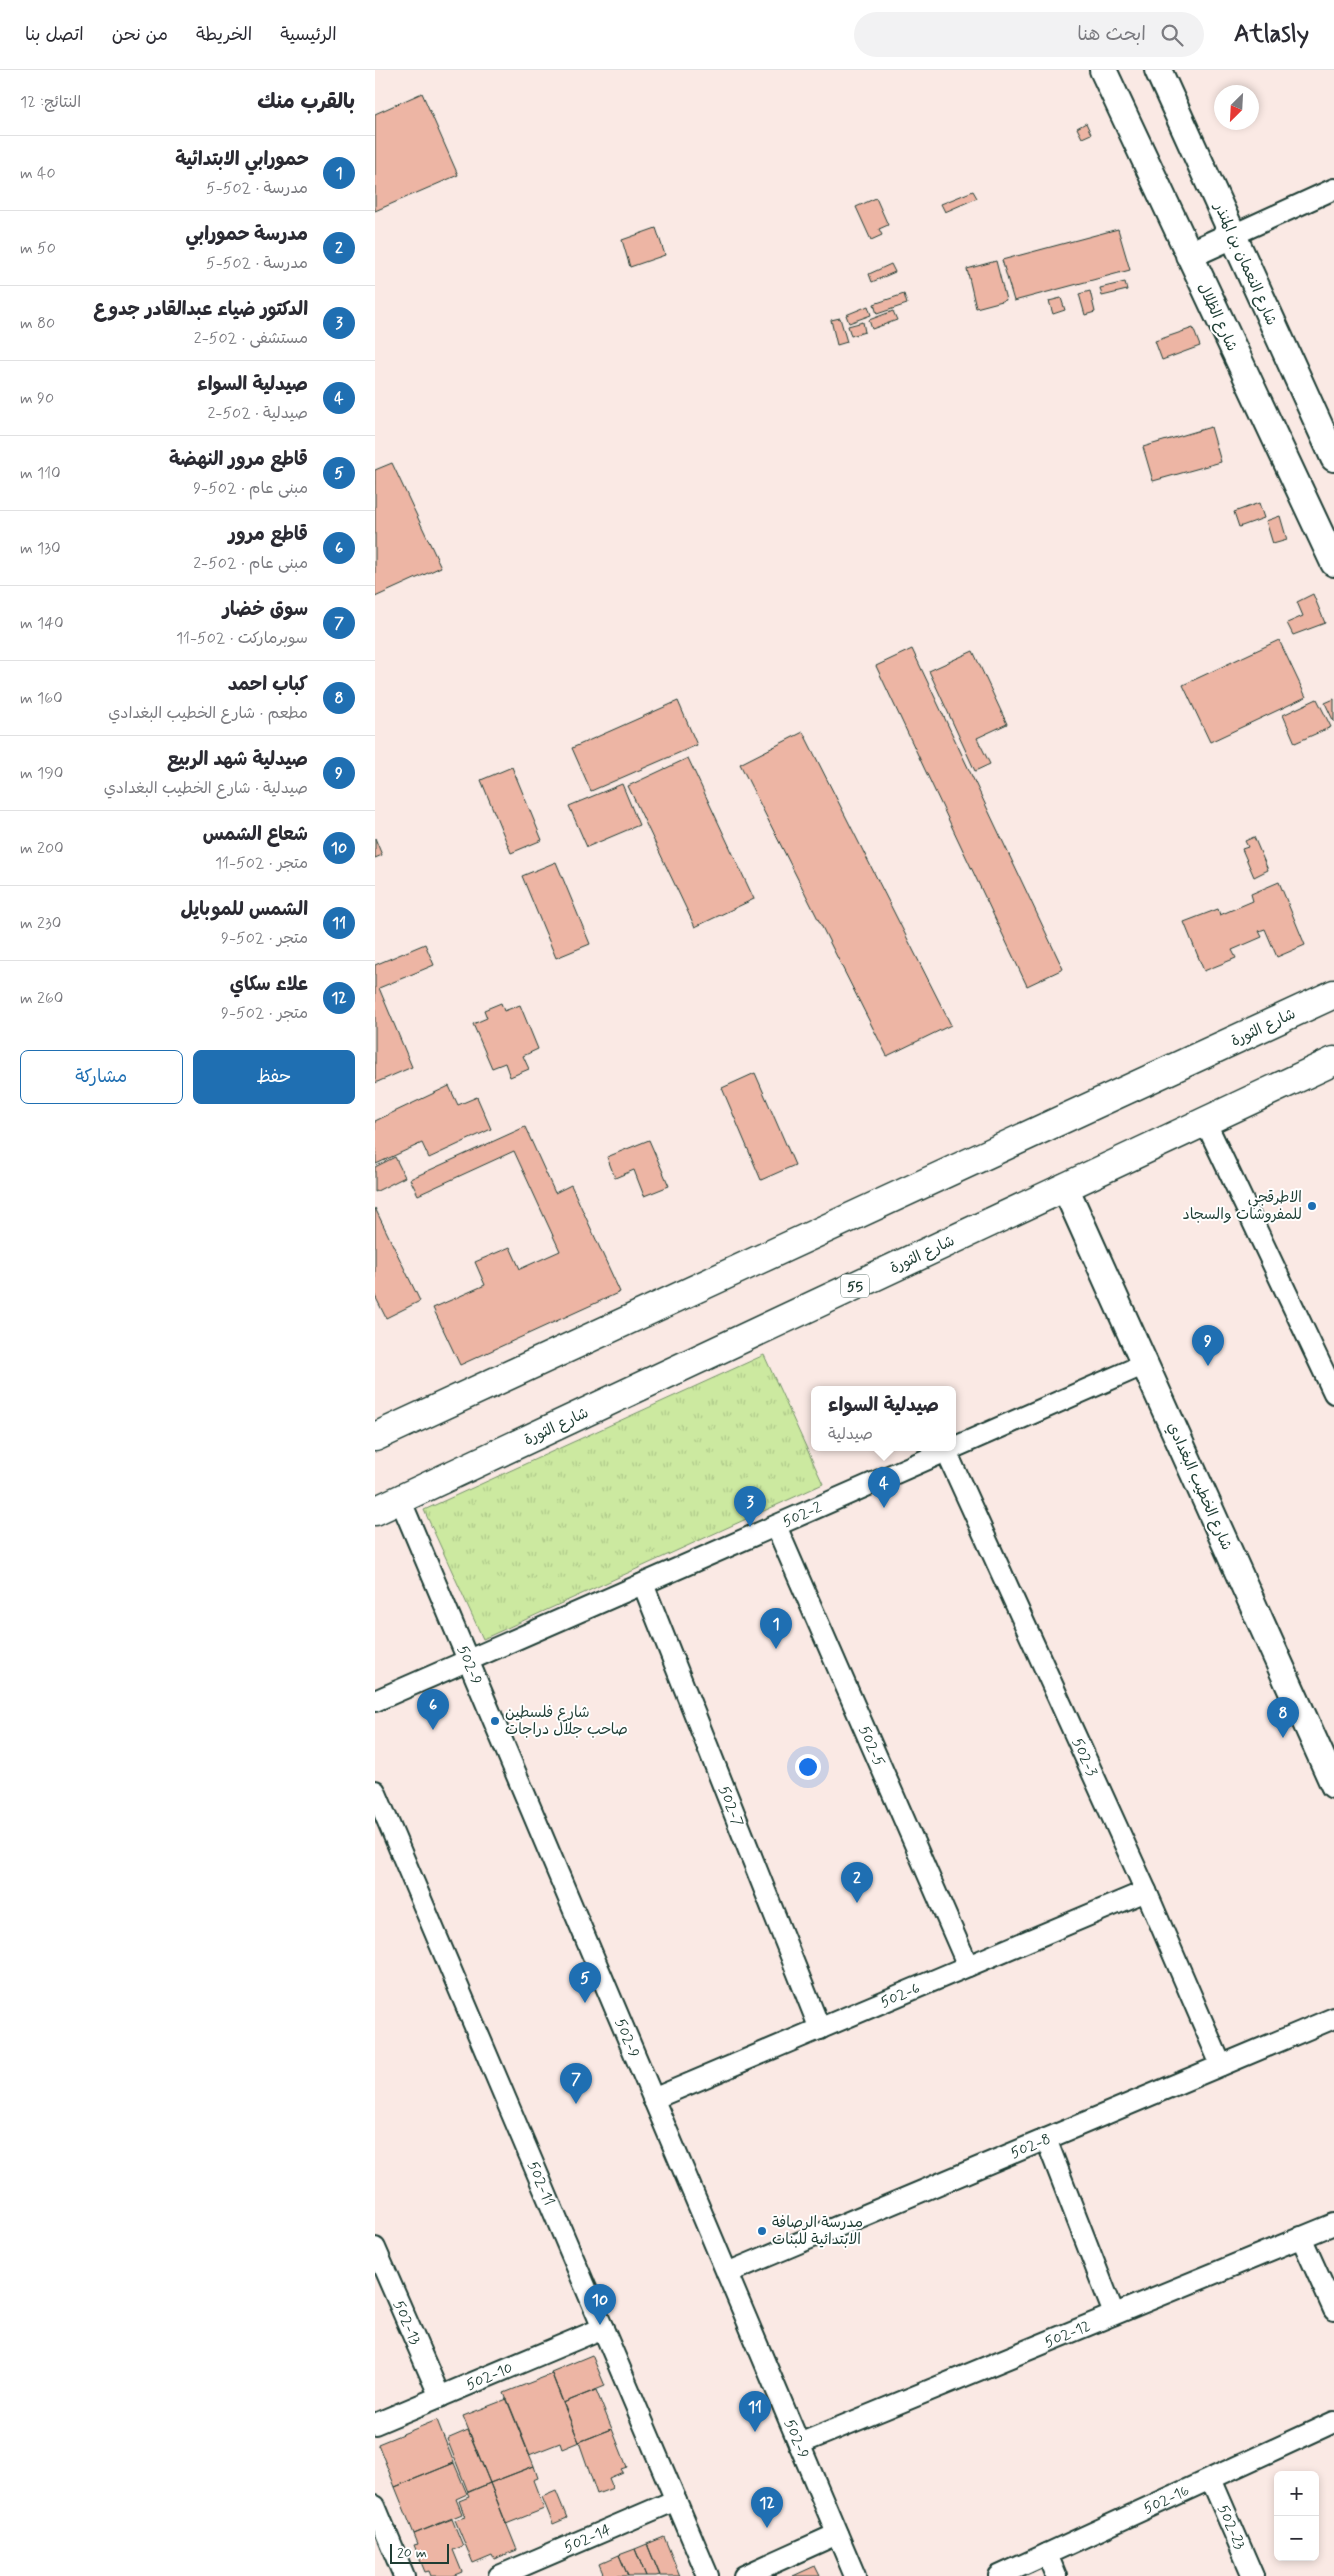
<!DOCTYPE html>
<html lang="ar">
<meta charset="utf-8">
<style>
:root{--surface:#fff;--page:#f2f2f3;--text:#2b2b33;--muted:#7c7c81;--line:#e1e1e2;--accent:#1f6fb2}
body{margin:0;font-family:Mynerve,"Playpen Sans Arabic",sans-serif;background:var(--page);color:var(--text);direction:rtl}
.controls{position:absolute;right:15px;bottom:15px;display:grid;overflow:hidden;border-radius:8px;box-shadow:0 2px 8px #0003}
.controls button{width:45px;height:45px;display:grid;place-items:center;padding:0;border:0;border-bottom:1px solid var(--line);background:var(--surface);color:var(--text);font:25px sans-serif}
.compass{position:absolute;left:839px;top:15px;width:45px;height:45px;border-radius:50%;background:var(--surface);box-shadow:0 2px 8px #0003;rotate:204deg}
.scale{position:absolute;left:15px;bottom:12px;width:59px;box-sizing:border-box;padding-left:5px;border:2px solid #1f3d34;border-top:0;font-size:14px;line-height:18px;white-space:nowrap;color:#1f3d34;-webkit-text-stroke:4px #fff;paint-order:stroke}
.you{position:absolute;left:432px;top:1696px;width:18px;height:18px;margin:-12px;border:4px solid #fff;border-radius:50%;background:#1a73e8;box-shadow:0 0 0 8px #1a73e833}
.badge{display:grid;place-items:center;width:32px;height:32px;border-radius:50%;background:var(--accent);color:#fff;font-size:16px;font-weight:700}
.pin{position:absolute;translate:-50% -41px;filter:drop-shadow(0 1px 2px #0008)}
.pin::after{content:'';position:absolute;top:26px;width:18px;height:15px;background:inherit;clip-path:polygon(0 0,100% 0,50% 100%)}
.popup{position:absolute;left:436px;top:1316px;width:145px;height:65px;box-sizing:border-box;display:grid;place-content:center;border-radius:8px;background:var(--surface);filter:drop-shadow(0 1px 4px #0005);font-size:16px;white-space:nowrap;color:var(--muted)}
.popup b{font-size:19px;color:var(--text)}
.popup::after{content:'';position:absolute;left:50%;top:100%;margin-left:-10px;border:10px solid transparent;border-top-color:var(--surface)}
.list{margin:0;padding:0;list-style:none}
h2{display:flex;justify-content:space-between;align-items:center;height:65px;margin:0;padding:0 20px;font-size:21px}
h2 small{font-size:16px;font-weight:400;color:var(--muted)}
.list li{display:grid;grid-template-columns:32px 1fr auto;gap:15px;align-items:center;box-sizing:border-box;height:75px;padding:0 20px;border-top:1px solid var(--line)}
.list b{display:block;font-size:19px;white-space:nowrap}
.list p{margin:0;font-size:16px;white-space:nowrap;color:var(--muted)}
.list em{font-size:16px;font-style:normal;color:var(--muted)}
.actions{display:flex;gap:10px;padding:15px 20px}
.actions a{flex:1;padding:11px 0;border:1px solid var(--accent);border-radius:8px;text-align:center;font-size:18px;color:var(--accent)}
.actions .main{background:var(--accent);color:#fff}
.icon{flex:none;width:28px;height:28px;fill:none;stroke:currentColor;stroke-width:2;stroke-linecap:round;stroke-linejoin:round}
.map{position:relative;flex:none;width:959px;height:2506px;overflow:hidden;direction:ltr}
header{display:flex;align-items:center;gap:30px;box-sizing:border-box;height:70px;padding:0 25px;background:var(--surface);border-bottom:1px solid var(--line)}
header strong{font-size:24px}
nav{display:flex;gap:28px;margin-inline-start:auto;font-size:18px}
.search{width:350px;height:45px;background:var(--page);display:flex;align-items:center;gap:12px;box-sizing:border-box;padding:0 18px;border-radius:28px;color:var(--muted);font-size:19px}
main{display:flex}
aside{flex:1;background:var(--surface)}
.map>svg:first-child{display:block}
.grass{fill:url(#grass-tufts);stroke:#76936a}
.building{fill:#edb5a4;stroke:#1f3d34}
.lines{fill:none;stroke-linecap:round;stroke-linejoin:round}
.minor-casing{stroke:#1f3d34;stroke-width:24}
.tertiary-casing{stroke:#1f3d34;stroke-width:30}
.primary-casing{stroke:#1f3d34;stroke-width:31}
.minor{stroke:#fff;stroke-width:20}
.tertiary{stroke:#fff;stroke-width:26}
.primary{stroke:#fff;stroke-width:28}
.poi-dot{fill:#1f6fb2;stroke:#fff;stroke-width:2}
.labels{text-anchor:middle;stroke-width:4;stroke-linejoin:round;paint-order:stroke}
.shield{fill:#fff;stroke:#627771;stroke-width:1}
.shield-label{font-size:14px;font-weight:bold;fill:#1f3d34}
.street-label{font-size:15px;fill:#1f3d34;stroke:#fff}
.poi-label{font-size:15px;fill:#1f3d34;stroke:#fff;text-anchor:start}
</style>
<header>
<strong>Atlasly</strong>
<div class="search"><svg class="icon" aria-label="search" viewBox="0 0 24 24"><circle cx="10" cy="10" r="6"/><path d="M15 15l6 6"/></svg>ابحث هنا</div>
<nav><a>الرئيسية</a><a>الخريطة</a><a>من نحن</a><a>اتصل بنا</a></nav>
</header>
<main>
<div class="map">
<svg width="959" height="2506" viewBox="0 0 959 2506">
<defs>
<pattern id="grass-tufts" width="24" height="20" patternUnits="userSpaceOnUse" patternTransform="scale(1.25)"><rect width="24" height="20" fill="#cce9a0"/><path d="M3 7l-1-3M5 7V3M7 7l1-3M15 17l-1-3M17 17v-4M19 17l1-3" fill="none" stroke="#afc98a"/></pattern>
</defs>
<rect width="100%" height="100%" fill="#fae9e4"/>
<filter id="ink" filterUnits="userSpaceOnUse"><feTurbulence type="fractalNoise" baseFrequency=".02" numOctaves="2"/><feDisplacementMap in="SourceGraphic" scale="10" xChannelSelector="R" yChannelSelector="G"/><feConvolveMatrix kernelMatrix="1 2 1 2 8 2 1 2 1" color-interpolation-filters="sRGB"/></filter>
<g filter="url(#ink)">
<!-- grass -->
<path class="grass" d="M389,1285L448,1414L108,1569L49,1440Z"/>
<!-- building -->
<path class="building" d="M47,23L83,105L0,141V44Z
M711,53L716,64L707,68L702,58Z
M598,121L602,128L570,142L566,134Z
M501,128L513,155L504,159L507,165L496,170L481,137Z
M281,158L290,185L255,197L247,170Z
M743,159L755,200L639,231L627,190Z
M621,191L631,230L601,238L592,199Z
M516,194L520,202L497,212L494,204Z
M750,212L752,220L727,226L725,218Z
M715,221L720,242L710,245L704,224Z
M529,224L532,234L502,244L499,234Z
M686,228L690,240L678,244L674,231Z
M493,236L496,245L474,253L471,245Z
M518,241L522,250L497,259L494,250Z
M465,248L472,272L462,275L456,250Z
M488,252L490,262L476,266L473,256Z
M818,258L825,276L787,290L780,271Z
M836,357L846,392L778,411L768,377Z
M17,393L66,497L0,527V400Z
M884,433L889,448L864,457L859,442Z
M905,446L912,470L898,474L891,451Z
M938,524L950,553L918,565L912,553L928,546L922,532Z
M904,570L931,627L835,672L808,615Z
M537,579L688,899L652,916L501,596Z
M598,581L632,654L602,668L615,694L600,701L554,601Z
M942,629L956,657L920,673L908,645Z
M959,629V652L950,633Z
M303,631L322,675L216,721L197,678Z
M428,662L576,955L512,986L365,694Z
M313,688L379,829L320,857L253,716Z
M137,697L167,770L136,783L106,710Z
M247,714L264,755L212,777L194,736Z
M879,767L893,800L879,807L867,779L873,777L870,771Z
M0,768L7,785L0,788Z
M181,792L215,874L181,888L147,806Z
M904,812L930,875L902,887L890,859L884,861L887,867L857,880L861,888L829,901L809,852L843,839L845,845L878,831L876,824Z
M50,874L59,895L4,918L37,997L0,1013V895Z
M126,933L129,941L145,935L163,979L148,986L154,999L135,1007L130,993L117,998L98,954L112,948L109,940Z
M380,1003L420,1095L386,1110L347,1018Z
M74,1016L83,1035L102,1027L116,1059L54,1088L47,1073L1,1094L0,1051Z
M150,1057L180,1123L196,1115L245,1222L85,1295L58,1238L110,1215L100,1192L135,1177L145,1199L185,1181L139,1081L43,1125L35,1109Z
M274,1070L294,1116L269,1126L259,1100L240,1108L232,1087Z
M20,1087L30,1107L0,1122V1097Z
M0,1138L45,1231L11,1248L0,1226Z
M217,2285L230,2316L188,2333L176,2302Z
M177,2304L204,2372L187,2379L185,2373L154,2385L129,2323Z
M221,2320L237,2359L204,2372L188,2333Z
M132,2329L159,2396L115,2413L88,2346Z
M62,2350L79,2393L20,2417L3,2374Z
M237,2359L252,2397L246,2399L248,2402L234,2408L238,2418L222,2424L204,2372Z
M93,2360L115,2413L93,2422L72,2369Z
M79,2393L92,2424L81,2429L87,2444L39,2464L20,2417Z
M159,2396L163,2408L158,2410L169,2439L131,2454L115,2413Z
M115,2413L142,2480L119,2489L117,2485L98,2493L80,2450L90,2447L84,2431L94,2427L92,2423Z
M181,2421L192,2448L178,2454L167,2427Z
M77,2449L88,2476L78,2480L87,2502L77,2506H56L54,2501L50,2502L39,2475L43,2474L39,2464Z
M289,2467L305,2506H285L272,2474Z
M272,2474L285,2505L281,2506H271L260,2479Z
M260,2479L271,2506H253L244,2485Z
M244,2485L253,2506H229L224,2494Z
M440,2496L445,2506H418Z"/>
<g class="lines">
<defs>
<g id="minor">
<path d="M858,165L959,119"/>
<path d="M830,1051L959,1323"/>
<path id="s1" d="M571,1381L771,1821L846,1995"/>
<path id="s2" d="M25,1429L480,2506"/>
<path id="s3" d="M401,1456L593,1896"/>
<path id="s4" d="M268,1514L445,1959"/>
<path id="s5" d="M0,1631L770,1294"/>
<path id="s6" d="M0,1721L333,2506"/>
<path id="s7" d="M278,2029L771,1821"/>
<path d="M671,2069L739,2244"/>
<path d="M926,2167L959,2240"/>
<path id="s8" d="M0,2178L65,2327"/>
<path id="s9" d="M352,2203L959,1948"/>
<path id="s10" d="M0,2354L228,2258"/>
<path id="s11" d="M424,2374L959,2154"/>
<path id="s12" d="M836,2409L878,2506"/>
<path d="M0,2436L29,2506"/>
<path d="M672,2484L681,2506"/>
<path id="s13" d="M124,2506L301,2430"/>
<path d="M369,2506L462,2464"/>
<path id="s14" d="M624,2506L959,2352"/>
</g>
<path id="tertiary" d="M728,0L959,493
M783,0L959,388
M814,185L858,165
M690,1117L959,1715"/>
<path id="primary" d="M0,1367L959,924
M0,1441L959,991"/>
</defs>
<!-- minor casing -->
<use href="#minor" class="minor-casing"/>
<!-- tertiary casing -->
<use href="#tertiary" class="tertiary-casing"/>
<!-- primary casing -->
<use href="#primary" class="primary-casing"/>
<!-- minor -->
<use href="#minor" class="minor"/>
<!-- tertiary -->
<use href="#tertiary" class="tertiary"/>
<!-- primary -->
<use href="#primary" class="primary"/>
</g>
</g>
<!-- markers -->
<g class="poi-dot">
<circle cx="937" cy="1136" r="5"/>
<circle cx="120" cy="1651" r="5"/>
<circle cx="387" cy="2161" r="5"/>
</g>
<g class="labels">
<!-- shield labels -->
<rect class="shield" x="466" y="1204.5" width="28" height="23" rx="4"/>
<g class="shield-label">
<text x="480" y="1221">55</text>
</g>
<!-- street labels -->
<g class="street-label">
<text transform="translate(871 194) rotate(66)" y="5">شارع النعمان بن المنذر</text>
<text transform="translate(843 247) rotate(65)" y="5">شارع الظلال</text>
<text transform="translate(888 957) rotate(-25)" y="5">شارع الثورة</text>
<text transform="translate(547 1184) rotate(-25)" y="5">شارع الثورة</text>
<text transform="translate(181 1356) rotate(-25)" y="5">شارع الثورة</text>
<text transform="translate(825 1416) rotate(66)" y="5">شارع الخطيب البغدادي</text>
<text dy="5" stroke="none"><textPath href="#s5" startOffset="466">502-2</textPath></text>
<text dy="5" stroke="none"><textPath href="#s2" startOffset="180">502-9</textPath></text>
<text dy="5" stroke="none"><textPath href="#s3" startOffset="240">502-5</textPath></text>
<text dy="5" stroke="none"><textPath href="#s1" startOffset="336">502-3</textPath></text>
<text dy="5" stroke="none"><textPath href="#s4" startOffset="239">502-7</textPath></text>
<text dy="5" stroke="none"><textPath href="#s7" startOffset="268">502-6</textPath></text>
<text dy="5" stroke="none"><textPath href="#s2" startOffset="585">502-9</textPath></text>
<text dy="5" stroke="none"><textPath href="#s9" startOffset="329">502-8</textPath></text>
<text dy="5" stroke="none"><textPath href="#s6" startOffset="426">502-11</textPath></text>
<text dy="5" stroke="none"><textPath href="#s8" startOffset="81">502-13</textPath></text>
<text dy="5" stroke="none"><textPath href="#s11" startOffset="290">502-12</textPath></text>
<text dy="5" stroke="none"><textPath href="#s10" startOffset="124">502-10</textPath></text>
<text dy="5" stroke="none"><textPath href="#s2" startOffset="1020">502-9</textPath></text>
<text dy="5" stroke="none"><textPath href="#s14" startOffset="184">502-16</textPath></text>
<text dy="5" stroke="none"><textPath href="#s12" startOffset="52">502-23</textPath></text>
<text dy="5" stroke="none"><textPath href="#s13" startOffset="96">502-14</textPath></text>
</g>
<!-- poi labels -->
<g class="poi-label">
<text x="927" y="1132" text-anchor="end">الاطرقجي<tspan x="927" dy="17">للمفروشات والسجاد</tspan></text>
<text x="130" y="1647">شارع فلسطين<tspan x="130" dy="17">صاحب جلال دراجات</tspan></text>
<text x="397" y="2157">مدرسة الرصافة<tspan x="397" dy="17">الابتدائية للبنات</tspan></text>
</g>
</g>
</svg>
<div class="controls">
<button>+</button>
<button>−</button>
</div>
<svg class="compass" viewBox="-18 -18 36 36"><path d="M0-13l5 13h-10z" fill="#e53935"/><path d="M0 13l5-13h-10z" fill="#7c7c81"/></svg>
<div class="scale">20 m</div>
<div class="you"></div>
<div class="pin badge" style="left:401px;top:1579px">1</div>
<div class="pin badge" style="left:482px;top:1833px">2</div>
<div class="pin badge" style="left:375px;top:1457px">3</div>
<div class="pin badge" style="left:509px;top:1438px">4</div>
<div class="popup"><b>صيدلية السواء</b>صيدلية</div>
<div class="pin badge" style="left:210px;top:1933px">5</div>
<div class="pin badge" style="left:58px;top:1660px">6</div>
<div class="pin badge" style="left:201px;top:2034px">7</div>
<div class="pin badge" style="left:908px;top:1668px">8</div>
<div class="pin badge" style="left:833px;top:1296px">9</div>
<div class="pin badge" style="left:225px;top:2255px">10</div>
<div class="pin badge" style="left:380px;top:2362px">11</div>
<div class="pin badge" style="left:392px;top:2458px">12</div>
</div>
<aside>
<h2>بالقرب منك<small>النتائج: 12</small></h2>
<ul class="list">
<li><span class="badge">1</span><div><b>حمورابي الابتدائية</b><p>مدرسة · 502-5</p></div><em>40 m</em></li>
<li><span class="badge">2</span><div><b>مدرسة حمورابي</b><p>مدرسة · 502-5</p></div><em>50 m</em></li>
<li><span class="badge">3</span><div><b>الدكتور ضياء عبدالقادر جدوع</b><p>مستشفى · 502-2</p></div><em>80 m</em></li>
<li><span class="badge">4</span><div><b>صيدلية السواء</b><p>صيدلية · 502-2</p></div><em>90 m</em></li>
<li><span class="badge">5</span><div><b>قاطع مرور النهضة</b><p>مبنى عام · 502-9</p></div><em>110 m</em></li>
<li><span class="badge">6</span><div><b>قاطع مرور</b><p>مبنى عام · 502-2</p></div><em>130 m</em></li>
<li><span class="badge">7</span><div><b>سوق خضار</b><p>سوبرماركت · 502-11</p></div><em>140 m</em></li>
<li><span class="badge">8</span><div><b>كباب احمد</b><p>مطعم · شارع الخطيب البغدادي</p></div><em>160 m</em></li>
<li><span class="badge">9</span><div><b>صيدلية شهد الربيع</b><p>صيدلية · شارع الخطيب البغدادي</p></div><em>190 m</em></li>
<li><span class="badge">10</span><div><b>شعاع الشمس</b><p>متجر · 502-11</p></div><em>200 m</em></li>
<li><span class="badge">11</span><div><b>الشمس للموبايل</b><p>متجر · 502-9</p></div><em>230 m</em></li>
<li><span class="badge">12</span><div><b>علاء سكاي</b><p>متجر · 502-9</p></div><em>260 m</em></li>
</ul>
<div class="actions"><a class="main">حفظ</a><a>مشاركة</a></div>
</aside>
</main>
